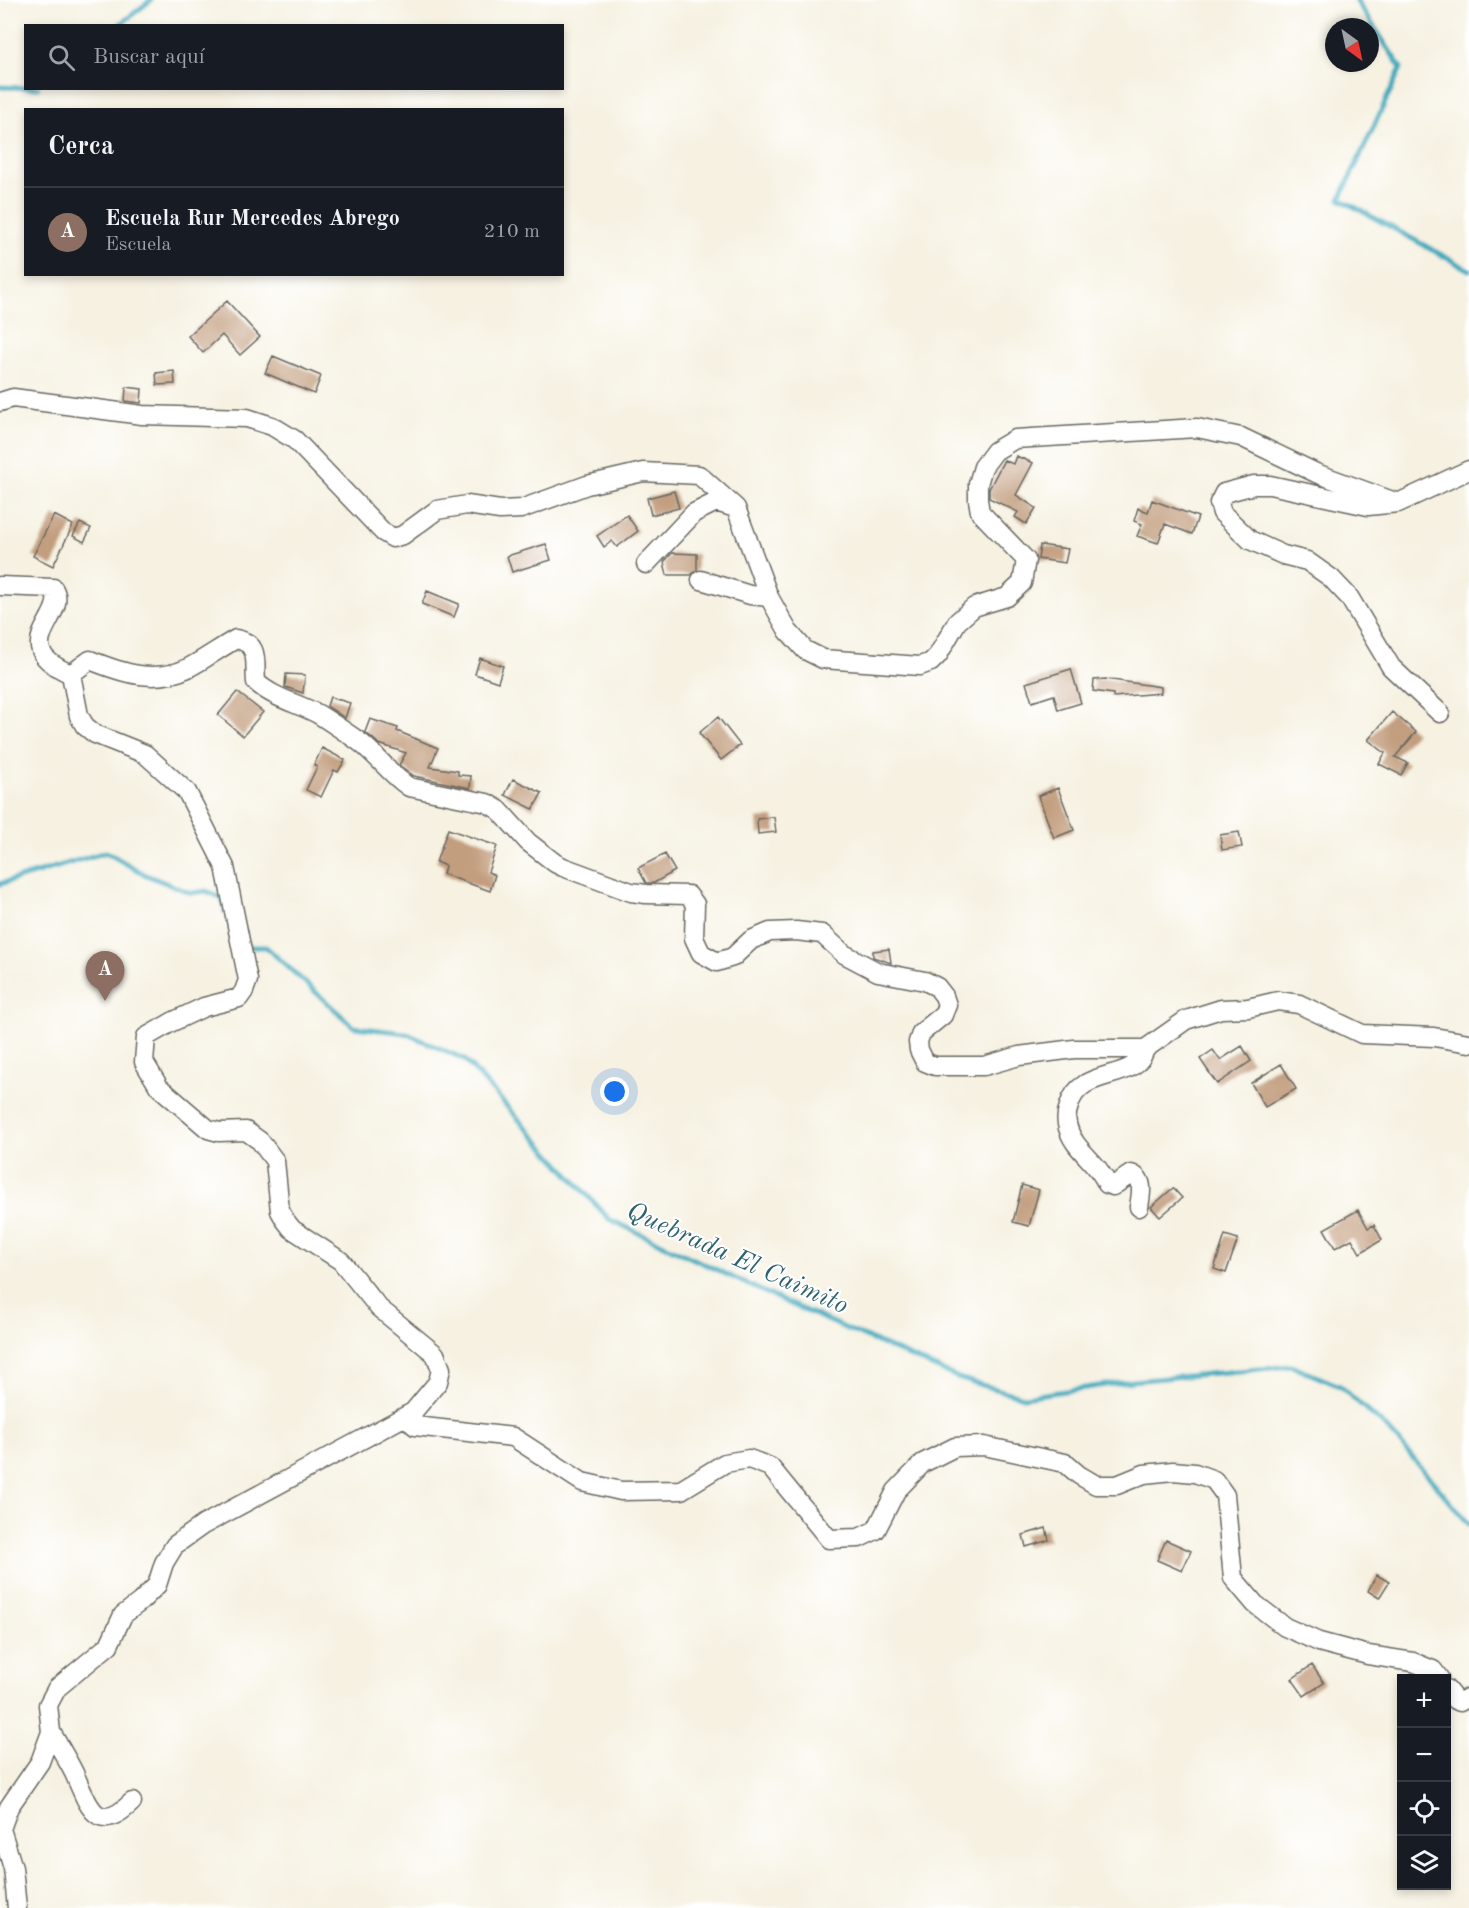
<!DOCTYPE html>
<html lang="es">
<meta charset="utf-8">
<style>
:root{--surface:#171b24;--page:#242831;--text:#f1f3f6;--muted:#9ea1a6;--line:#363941;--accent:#d93025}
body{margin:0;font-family:"Old Standard TT",serif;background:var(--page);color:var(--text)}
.controls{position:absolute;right:18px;bottom:18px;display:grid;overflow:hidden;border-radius:0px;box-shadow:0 3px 9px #0003}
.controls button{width:54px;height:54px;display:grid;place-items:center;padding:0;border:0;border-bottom:2px solid var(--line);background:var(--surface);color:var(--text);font:30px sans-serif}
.compass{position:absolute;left:1325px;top:18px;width:54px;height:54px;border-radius:50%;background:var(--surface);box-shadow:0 3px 9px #0003;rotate:147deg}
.you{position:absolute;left:615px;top:1092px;width:21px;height:21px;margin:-15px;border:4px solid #fff;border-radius:50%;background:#1a73e8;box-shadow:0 0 0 9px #1a73e833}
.badge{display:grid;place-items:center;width:39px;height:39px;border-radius:50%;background:var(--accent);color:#fff;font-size:20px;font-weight:700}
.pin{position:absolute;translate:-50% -50px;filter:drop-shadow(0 2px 3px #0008)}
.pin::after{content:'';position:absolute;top:32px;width:21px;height:18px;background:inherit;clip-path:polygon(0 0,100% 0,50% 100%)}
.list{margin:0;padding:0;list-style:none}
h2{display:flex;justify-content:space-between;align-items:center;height:78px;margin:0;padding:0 24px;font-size:26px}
h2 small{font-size:20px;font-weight:400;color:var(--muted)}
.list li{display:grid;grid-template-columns:39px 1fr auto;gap:18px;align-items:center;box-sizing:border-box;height:90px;padding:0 24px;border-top:2px solid var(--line)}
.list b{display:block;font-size:22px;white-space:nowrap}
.list p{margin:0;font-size:20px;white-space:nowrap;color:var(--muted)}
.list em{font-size:20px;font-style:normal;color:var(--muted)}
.icon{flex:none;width:33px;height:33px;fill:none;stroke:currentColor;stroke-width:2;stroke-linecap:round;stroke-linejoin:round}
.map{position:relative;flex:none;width:1469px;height:1908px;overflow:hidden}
.search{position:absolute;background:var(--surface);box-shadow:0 3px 9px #0003;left:24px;top:24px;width:540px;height:66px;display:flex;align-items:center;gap:15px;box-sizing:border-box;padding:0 21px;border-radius:0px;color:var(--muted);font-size:22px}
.panel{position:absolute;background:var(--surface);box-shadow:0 3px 9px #0003;left:24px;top:108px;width:540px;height:168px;border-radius:0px}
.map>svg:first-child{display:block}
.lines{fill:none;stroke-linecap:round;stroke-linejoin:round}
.stream{stroke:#3da9bd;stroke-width:5}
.building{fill:#c29d7e}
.minor-casing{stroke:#686761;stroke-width:21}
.minor{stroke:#fff;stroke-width:18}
.labels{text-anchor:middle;stroke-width:4.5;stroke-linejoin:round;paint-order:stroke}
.water-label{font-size:26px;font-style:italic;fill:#2c626c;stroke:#fff}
</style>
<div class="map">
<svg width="1469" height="1908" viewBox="0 0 1469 1908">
<rect width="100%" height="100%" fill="#fff"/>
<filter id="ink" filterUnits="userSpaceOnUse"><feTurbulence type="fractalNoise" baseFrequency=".0167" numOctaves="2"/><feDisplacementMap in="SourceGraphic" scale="12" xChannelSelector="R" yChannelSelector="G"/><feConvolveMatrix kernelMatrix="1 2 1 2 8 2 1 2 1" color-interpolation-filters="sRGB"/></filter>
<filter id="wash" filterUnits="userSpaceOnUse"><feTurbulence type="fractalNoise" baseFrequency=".008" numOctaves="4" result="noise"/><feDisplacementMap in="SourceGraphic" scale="24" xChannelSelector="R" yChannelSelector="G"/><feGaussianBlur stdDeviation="1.35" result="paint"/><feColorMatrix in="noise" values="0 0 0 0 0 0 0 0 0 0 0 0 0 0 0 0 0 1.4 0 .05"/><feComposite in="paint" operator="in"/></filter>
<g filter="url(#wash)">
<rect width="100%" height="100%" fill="#f6f1e1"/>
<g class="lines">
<!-- stream -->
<path class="stream" d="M1356,0L1401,68L1340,199L1469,270
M118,26L151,0
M0,87L38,88
M0,884L106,852L146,875L191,893L206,891L222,898L225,912
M245,947H266L354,1027L405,1033L464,1059L609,1219L781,1300L961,1379L1024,1397L1133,1381L1291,1366L1340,1386L1389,1430L1469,1524"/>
</g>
<g id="blocks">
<!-- building -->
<path class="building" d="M227,301L260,337L240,355L222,335L203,353L188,336Z
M273,356L321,376L314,394L265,373Z
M174,371L175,384L157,385L156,373Z
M126,387L142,389L141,403L125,401Z
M1016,456L1033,463L1016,495L1036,508L1026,524L1015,517L1018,512L989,498V489L1004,460L1013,464Z
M674,491L679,508L651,515L647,498Z
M1152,500L1198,517L1192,534L1165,524L1158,543L1137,536L1142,524L1134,521L1138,508L1148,512Z
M54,515L73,525L53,566L33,556Z
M627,515L638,531L617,547L612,541L604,547L597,536Z
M80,523L91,528L84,542L73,536Z
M546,544L551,560L512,572L507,556Z
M1040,545L1068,549L1065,563L1038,559Z
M672,553L697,554V570L691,575H667L664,562Z
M427,591L459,604L454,617L422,604Z
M480,658L503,666L498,682L475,674Z
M1071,669L1081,703L1058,710L1054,695L1032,702L1026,683Z
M286,674L305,675L303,693L285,687Z
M1105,679L1161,687V693L1113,697V694L1093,691L1094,680Z
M237,692L263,712L243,736L218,715Z
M330,697L350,703L345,718L327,706Z
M1392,712L1416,732L1395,757L1408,763L1401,775L1379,764L1385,753L1368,740Z
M718,717L740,745L721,760L699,733Z
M370,719L398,728L397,731L438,748L430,767L458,771V775L471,776L470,788L414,776L399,765L406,753L379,744L365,732Z
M322,748L345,760L338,772L334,770L321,797L306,790L317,767L314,765Z
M513,779L542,793L533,809L505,795Z
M1058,788L1074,830L1054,838L1038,796Z
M774,817L776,832L758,834L757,819Z
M448,829L497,846L488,872L495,875L490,891L443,874L445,866L436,862Z
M1239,832L1242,847L1222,850L1220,835Z
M665,854L675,871L654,883H646L638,868Z
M889,949L891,963L873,957V951Z
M1242,1046L1251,1061L1217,1084L1200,1059L1213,1050L1220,1060Z
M1281,1064L1296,1089L1265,1107L1251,1083Z
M1022,1185L1039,1190L1029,1226L1013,1222Z
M1173,1188L1182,1198L1160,1217L1151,1207Z
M1358,1210L1368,1228L1374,1225L1382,1240L1360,1253L1352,1239L1335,1248L1324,1229Z
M1225,1235L1238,1239L1226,1273L1214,1269Z
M1046,1528L1049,1540L1026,1547L1023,1535Z
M1166,1540L1191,1551L1182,1571L1157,1560Z
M1377,1575L1389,1582L1379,1598L1368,1591Z
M1312,1665L1324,1683L1304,1696L1292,1679Z"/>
</g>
</g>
<g filter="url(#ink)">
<use href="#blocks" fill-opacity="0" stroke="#686761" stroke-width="1.5"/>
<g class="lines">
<defs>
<path id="minor" d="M0,402L13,398L142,415L247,418L272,426L295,440L383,532L393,538L403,535L437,510L467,505L500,510L521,509L587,485L643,472L699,475L736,508L769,597L788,631L805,650L823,659L920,666L931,662L938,655L957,622L974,607L1007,597L1022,583L1026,560L980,512L978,500V484L983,467L995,451L1015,439L1197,428L1241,437L1316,473L1398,503
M646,564L694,513L716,502L735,508
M701,580L750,595L769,597
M0,586L53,588C72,616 2,645 71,674L79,716L85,726L95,734L145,754L187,792L225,867L248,980L244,991L239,998L204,1007L172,1022L146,1037L144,1062L159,1087L208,1129L219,1132L246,1131L260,1141L275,1161L280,1211L285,1220L292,1229L341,1261L379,1308L435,1354L441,1369L438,1382L413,1412L203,1525L175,1545L164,1563L157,1585L140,1602L123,1615L109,1645L57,1688L48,1705L51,1732L40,1762L9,1807L1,1829L13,1868L17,1908
M71,674L90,660C122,673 155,684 188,668C205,659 220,648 236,639C261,644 254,662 256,682C273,698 297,703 318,714C331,722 344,731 357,740C376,753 389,774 409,787L487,803L499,810L528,842L555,863L563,867L631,892L646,894L688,895L695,904L694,938L701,953L717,962L733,957L751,940L770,932L796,931L822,934L844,954L878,972L925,981L937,987L944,996L947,1005L943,1015L921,1033L918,1042L919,1050L925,1062L935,1066H984L1019,1056L1074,1049H1145L1186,1020L1221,1009L1248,1008L1278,1001L1299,1004L1362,1034L1434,1037L1469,1043
M1440,713L1391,667L1349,597L1331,578L1307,561L1283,555L1250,540L1222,513L1219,503L1224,493L1254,485H1270L1368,506L1398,503L1469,470
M1139,1207C1141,1194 1145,1179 1131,1174L1113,1186L1107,1184C1098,1161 1072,1150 1067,1124C1066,1118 1067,1111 1069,1106C1080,1065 1136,1084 1145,1049
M413,1412L412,1423L415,1426L513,1437L582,1482L621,1491L681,1490L725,1463L749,1459L770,1467L829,1539L859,1538L876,1530L896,1491L923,1463L955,1447L984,1446L1065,1463L1079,1475L1096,1485H1117L1144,1474L1173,1471L1195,1473L1214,1480L1225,1495L1233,1578L1255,1604L1285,1627L1319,1642L1368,1655L1413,1662L1433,1670L1439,1678
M1446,1689L1455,1700L1460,1702L1469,1697
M51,1732C59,1746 67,1759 74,1773C88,1804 96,1837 132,1802"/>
</defs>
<!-- minor casing -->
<use href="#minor" class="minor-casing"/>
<!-- minor -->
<use href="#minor" class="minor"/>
</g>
</g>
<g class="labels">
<!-- water labels -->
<g class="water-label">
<text transform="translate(738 1257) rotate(24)" y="9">Quebrada El Caimito</text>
</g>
</g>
</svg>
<div class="controls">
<button>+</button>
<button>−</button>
<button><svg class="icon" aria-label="locate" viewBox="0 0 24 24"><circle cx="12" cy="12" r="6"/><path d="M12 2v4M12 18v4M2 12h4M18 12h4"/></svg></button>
<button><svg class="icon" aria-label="layers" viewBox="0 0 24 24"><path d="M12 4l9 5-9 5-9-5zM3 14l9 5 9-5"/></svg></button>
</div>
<svg class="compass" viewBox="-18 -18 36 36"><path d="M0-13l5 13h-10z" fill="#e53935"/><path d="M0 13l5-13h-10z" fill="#9ea1a6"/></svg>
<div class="you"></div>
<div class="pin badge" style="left:105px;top:1001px;background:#8d6e63">A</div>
<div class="search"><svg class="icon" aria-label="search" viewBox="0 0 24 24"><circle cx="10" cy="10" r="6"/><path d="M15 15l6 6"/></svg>Buscar aquí</div>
<section class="panel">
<h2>Cerca<small></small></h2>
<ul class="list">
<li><span class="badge" style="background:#8d6e63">A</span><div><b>Escuela Rur Mercedes Abrego</b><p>Escuela</p></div><em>210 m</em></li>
</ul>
</section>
</div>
